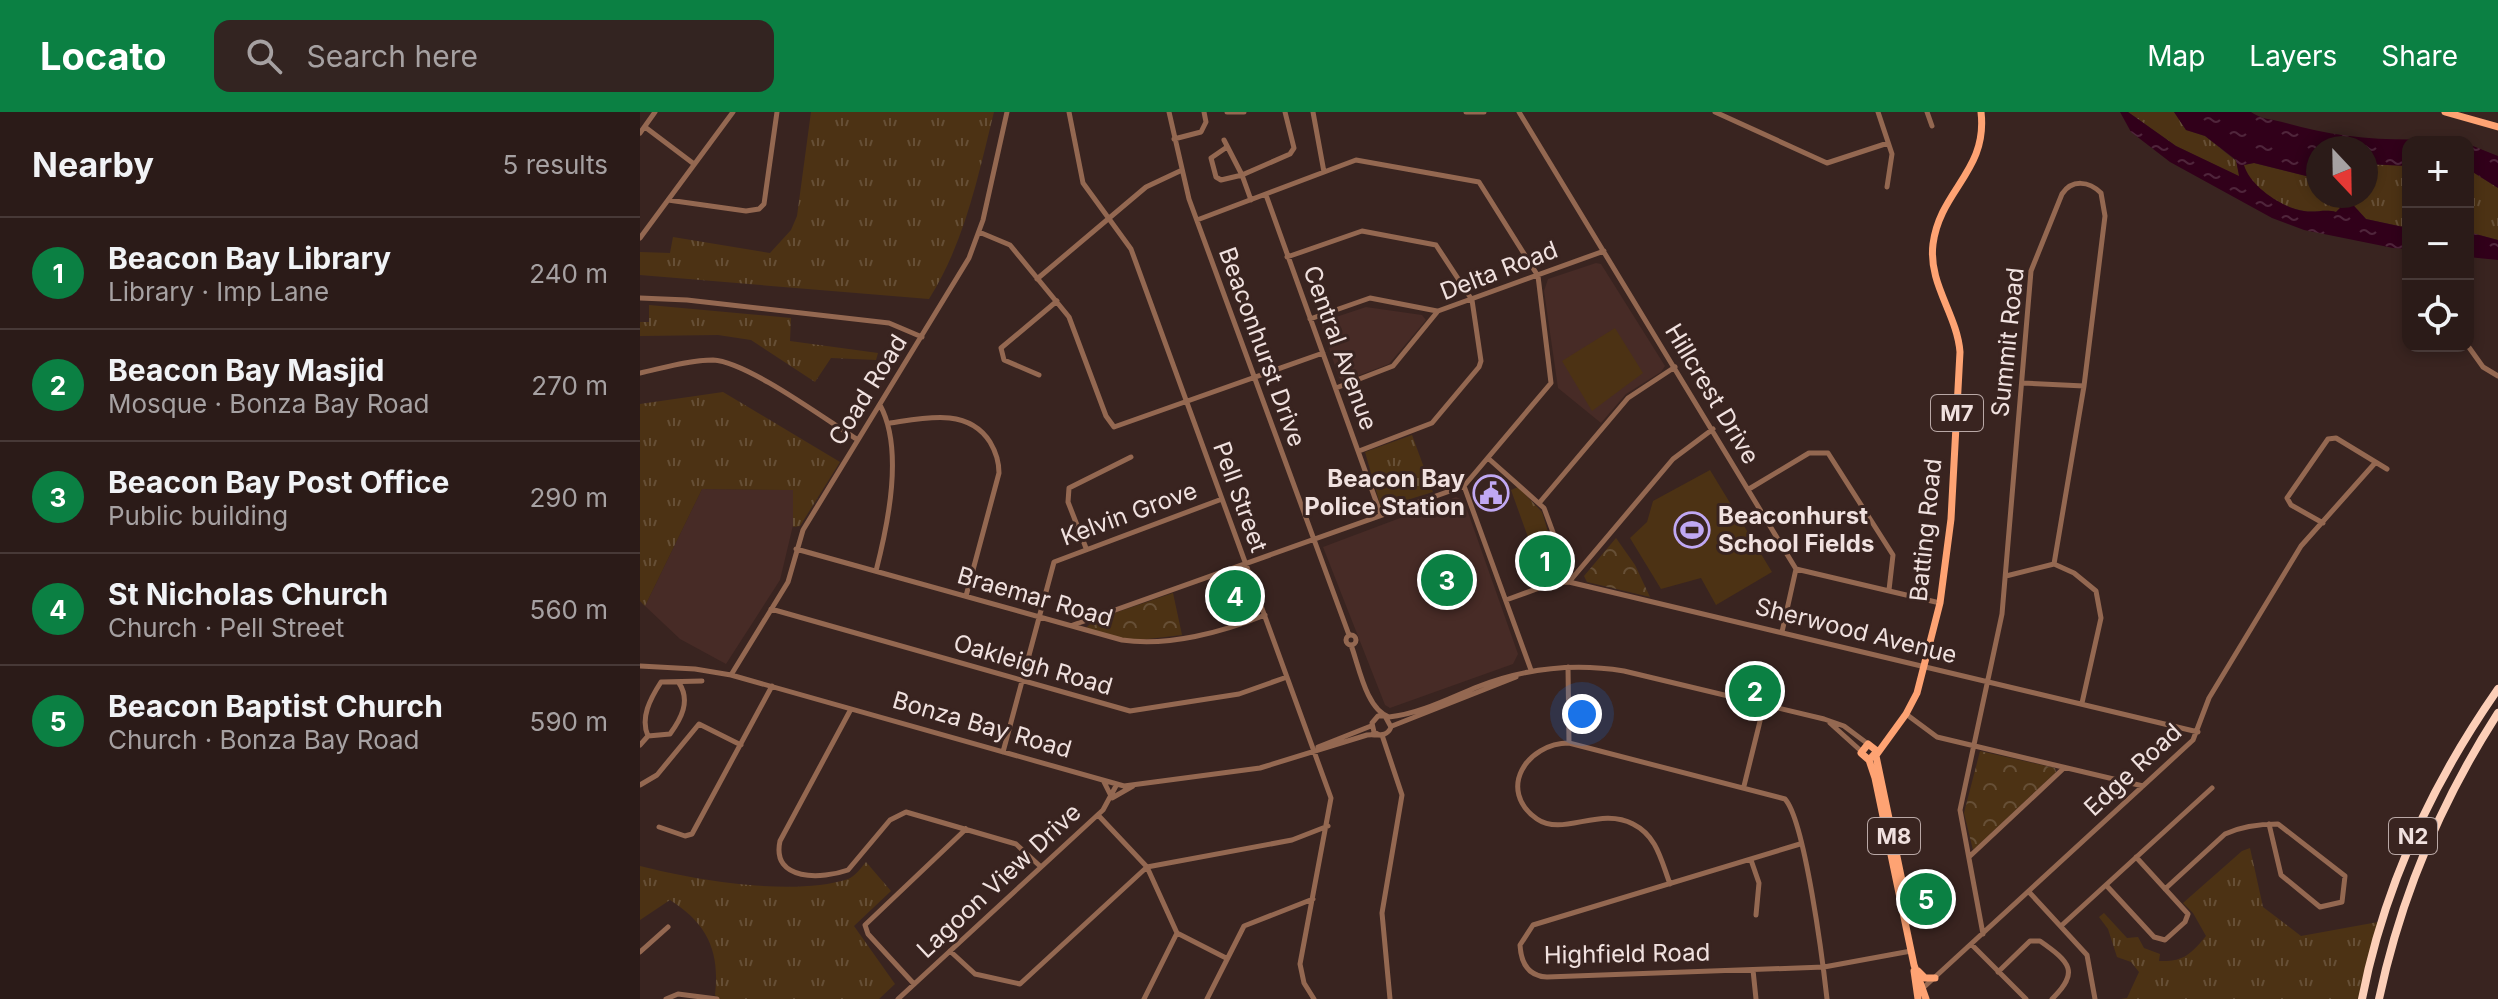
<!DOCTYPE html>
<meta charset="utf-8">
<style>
:root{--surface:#2b1b18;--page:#332421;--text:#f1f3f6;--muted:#a6a1a2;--line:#473937;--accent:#0b8043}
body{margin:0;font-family:Inter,sans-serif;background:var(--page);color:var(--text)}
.controls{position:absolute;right:24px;top:24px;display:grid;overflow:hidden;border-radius:16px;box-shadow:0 4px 12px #0003}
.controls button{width:72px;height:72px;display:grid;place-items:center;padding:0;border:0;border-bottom:2px solid var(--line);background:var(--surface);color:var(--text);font:40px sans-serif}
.compass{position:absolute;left:1666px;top:24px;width:72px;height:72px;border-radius:50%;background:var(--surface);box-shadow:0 4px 12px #0003;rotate:158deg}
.you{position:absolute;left:942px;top:602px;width:28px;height:28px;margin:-20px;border:6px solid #fff;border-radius:50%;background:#1a73e8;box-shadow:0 0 0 12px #1a73e833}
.badge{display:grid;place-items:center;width:52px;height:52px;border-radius:50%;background:var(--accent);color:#fff;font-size:26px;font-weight:700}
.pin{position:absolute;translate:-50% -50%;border:4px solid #fff;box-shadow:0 2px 8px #0006}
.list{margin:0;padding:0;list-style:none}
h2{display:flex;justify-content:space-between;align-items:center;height:104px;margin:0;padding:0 32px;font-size:34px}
h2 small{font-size:26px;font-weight:400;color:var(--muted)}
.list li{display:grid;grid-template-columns:52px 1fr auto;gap:24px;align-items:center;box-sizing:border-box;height:112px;padding:0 32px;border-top:2px solid var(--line)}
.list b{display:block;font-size:30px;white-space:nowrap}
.list p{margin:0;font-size:26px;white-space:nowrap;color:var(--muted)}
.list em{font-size:26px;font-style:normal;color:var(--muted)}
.icon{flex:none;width:44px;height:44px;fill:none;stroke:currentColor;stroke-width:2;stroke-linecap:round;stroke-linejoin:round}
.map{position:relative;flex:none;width:1858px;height:887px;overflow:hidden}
header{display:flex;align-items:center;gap:48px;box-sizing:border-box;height:112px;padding:0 40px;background:var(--accent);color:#fff}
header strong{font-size:38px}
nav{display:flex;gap:44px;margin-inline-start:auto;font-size:28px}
.search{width:560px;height:72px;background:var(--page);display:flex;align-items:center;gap:20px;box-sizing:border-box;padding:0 28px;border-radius:16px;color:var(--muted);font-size:30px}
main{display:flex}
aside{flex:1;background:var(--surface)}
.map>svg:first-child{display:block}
.built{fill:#472b26}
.grass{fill:url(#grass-tufts)}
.park{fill:url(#park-crowns)}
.pitch{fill:#4c3214}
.water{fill:url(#water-ripples)}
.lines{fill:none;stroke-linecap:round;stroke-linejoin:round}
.minor{stroke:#946851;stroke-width:5}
.major{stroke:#fea373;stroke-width:7}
.highway{stroke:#fccfb8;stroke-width:8}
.labels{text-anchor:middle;stroke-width:6;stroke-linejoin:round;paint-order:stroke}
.shield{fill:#392420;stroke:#b9a8a6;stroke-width:2}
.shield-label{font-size:22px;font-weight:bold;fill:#f0e1df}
.street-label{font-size:24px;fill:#f0e1df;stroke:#392420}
.poi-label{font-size:24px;font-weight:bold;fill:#f0e1df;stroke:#392420;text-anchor:end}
</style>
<header>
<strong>Locato</strong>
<div class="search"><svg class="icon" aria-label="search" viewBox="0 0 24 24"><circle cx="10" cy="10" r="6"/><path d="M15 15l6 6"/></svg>Search here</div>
<nav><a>Map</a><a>Layers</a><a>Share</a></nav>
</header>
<main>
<aside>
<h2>Nearby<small>5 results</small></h2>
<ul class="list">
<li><span class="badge">1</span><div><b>Beacon Bay Library</b><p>Library · Imp Lane</p></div><em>240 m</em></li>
<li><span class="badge">2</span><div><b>Beacon Bay Masjid</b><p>Mosque · Bonza Bay Road</p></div><em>270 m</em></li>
<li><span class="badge">3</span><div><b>Beacon Bay Post Office</b><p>Public building</p></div><em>290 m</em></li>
<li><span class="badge">4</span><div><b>St Nicholas Church</b><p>Church · Pell Street</p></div><em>560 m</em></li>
<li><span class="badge">5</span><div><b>Beacon Baptist Church</b><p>Church · Bonza Bay Road</p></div><em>590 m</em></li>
</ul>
</aside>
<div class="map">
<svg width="1858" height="887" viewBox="0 0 1858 887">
<defs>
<pattern id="grass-tufts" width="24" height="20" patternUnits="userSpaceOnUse" patternTransform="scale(2)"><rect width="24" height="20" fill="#4c3214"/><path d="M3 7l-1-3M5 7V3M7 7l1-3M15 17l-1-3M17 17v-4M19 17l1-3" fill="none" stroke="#664f36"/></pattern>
<pattern id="park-crowns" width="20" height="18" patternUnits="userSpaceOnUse" patternTransform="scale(2)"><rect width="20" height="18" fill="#4c3214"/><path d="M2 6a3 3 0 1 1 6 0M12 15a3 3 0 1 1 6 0" fill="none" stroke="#664f36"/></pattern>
<pattern id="water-ripples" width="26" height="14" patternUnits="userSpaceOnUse" patternTransform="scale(2)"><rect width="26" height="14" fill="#31001a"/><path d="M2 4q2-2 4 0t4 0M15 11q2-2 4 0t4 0" fill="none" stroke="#4f253b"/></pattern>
</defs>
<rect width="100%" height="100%" fill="#392420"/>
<!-- built -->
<path class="built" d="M956,151L961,152L1025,254L1021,260L986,282L961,311L918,276L904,179L908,167Z
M726,195L782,203L786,208L749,252L704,269L699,266L682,215L684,209Z
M62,377L154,378L155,405L140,468L86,552L40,527L5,494Z
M816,385L824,389L878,542L873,552L750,596L745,593L683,435Z"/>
<!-- grass -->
<path class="grass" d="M171,0H354C338,64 325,130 289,187L0,163V140L30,141L33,125L130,141L151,118L157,104Z
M1488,0H1534L1546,18L1565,24L1596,49L1600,65L1536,34Z
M1614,51L1678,67V84H1694L1700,96L1696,100C1685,97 1675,101 1664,99C1641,96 1610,74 1603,53Z
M1726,52L1768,54V116L1726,107L1705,84H1726Z
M1828,57L1858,76V128L1828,120V84L1831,85L1832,82L1828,75Z
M9,193L151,206L150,229L238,241L236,248L191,246L175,270L111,228L78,223L0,224V210H9Z
M83,280L200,350L160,414L153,415V378L62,377L5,494L0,489V292Z
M772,323L793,380L741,396L725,340Z
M878,375L902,400L912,433L893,439L871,378Z
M1610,736L1623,795L1661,824L1738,810L1719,887H1481L1487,886L1499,860L1491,850L1477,845L1468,817L1459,805L1464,801L1487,826L1498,825L1504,836L1520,842L1519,849C1543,850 1550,843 1566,824L1553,801L1543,791L1602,739Z
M226,750L251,779L214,814L255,872L239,887H79L75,883C80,840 68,812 30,788L0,808V754C55,768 153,785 208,767C215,764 221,756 226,750Z"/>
<!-- park -->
<path class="park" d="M976,426L995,453L1010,485L947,470L944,464Z
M533,481L542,523L491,529L446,516L454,508Z
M1340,639L1415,656L1416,660L1333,738L1324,701Z"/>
<!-- pitch -->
<path class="pitch" d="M975,216L1003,261L952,299L922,249Z
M1070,358L1132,460L1076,493L1061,466L1021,477L990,426L1007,410L1013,389Z"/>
<!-- water -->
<path class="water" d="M1480,0H1488L1536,34L1599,64L1596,48L1565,24L1546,18L1534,0H1611C1622,8 1633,7 1646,11C1700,27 1757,30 1814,26L1824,30H1768V54L1726,52V36H1678V67L1614,51L1604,53C1610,74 1642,96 1664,99C1675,101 1685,97 1696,100L1700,96L1694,84H1705L1726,107L1768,116V137L1753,136L1664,118L1632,106L1530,50L1491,20Z
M1828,32L1858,44V76L1828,57Z
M1828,120L1858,128V148L1828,145Z"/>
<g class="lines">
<!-- minor -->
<path class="minor" d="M429,0L443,71L491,137L691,686L660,852L664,871L674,887
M529,0L549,87L709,523
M587,0H604
M673,0L684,60
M826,0H844
M879,0L1156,457L1300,491
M1075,0L1187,51L1248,31
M1238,0L1252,42L1247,75
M1287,0L1292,14
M5,15L54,52
M0,21L15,0
M534,27L561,20L566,10L564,0
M584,28L602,63L650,42L654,36L645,0
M587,35L571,46L576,65L581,68L602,63L611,88
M626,83L741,403
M28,88L106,99L119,97L124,92L137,0
M339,120L370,133L429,205L466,304L474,315L683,241
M0,126L93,0
M647,145L722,119L796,133L832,188L841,249L839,255L792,311L719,339
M397,167L506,75L540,59
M0,186L47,188L249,211L282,225
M670,207L730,186L797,199
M1767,207H1768
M1828,234L1843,255L1858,264
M0,261C23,256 49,248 73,248C108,250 186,308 218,328
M399,263L364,248L361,236L417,189
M1382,271L1444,274
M696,276L753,254L798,199L964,139
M250,311C284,306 328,295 350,330C356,340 359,349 359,361L326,484
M849,347L904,396L928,461V469
M824,374L891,558
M1109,377L1169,341H1188L1253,443L1249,478
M900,390L988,286L1035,255
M1683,411L1651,393L1647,386L1688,327L1696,326L1747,357
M446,436L428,390L429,376L491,345
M156,437L482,528C528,535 583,520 625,503
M236,459C248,412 264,337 240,293
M1366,464L1414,452L1434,461L1456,479L1461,506L1442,591
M929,470L1033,347L1073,317
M866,488L913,471L929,470L1558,620
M131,497L490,599L599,582L647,565
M433,513L824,374L911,271L898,164L839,70L716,48L557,108
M1142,520L1156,457
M706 528a5 5 0 1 1 10 0a5 5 0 1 1-10 0Z
M711,533C719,554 726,597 749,605C779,602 810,586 837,575C885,556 934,551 984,559L1184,607L1204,614L1228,632
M0,554L55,557L91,563L484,674L620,656L727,623C737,622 747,626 751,615L745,604H738L732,611L734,620L739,623
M928,555L929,631
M91,563L148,470L163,418L329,146L343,108L367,0
M211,597L140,729C131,770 183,767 208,758L250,708L266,700L376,732L401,755
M1266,602L1297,625L1503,674
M1190,611L1221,639
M752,614L876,565
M742,623L762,683L742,801L750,887
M8,624C0,606 10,587 21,570L62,569
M0,633L8,624L30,622C41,607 51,589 39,571
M678,635L731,614
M363,640L414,450L582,387
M464,670L472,686L493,674
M0,673L17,663L59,612L101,633
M1104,674L1124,593
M458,703L507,755L537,821
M19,715L45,724L52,722L132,574
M1160,732L893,813L880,833C881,851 888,864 907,865L1184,855L1271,839
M1329,745L1424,656
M1111,748L1119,771L1116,803
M1030,772C1021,748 1017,724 993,712C960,694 923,725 897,707C856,678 887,631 929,631L1145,687C1165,709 1183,851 1187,887
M1466,773L1514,825L1525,828L1545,810L1548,802L1496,745
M1525,777L1585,722C1600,715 1621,712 1638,712L1705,764L1702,790L1680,795L1641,763L1629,712
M1389,780L1447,843L1455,887
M1421,814L1572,676
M537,821L586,846
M1343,822L1320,698L1362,502L1391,159L1422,82C1432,67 1449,69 1461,81L1465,104L1444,274L1414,452
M1331,832L1386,887
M310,839L335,862L380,872L507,755L652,728L688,714
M0,840L28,815
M1113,858L1116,887
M1358,860L1390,829H1400C1430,850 1440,860 1412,887
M274,872L228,822L225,813L326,717
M1283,876L1553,628L1569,586L1661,434L1735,351
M26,887L38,882L77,887
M258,887L463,698L477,672
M504,887L537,821
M567,887L604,814L673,787"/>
<!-- major -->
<path class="major" d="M1805,0L1858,15
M1237,642L1266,602L1277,581L1300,491L1311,407L1320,240C1317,202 1288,172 1293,132C1300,78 1348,59 1341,0
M1236,644L1265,783
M1229,648L1237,639L1228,632L1221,641L1229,648L1235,666L1274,853L1286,887
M1274,859L1278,887
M1278,859L1285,866H1295"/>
<!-- highway -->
<path class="highway" d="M1722,887C1744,774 1793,670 1858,577
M1739,887C1761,783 1800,691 1858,601"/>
</g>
<!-- icons -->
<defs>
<symbol id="civic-ring" viewBox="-11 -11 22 22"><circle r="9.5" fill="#392420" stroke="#c0a8f3" stroke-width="1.5"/><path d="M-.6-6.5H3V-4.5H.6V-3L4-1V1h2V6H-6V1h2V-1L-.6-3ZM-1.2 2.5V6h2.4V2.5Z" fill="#c0a8f3"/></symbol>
<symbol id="stadium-ring" viewBox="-11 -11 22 22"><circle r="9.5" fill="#392420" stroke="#c0a8f3" stroke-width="1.5"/><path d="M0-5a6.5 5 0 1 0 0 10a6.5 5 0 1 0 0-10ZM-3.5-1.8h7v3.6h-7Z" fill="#c0a8f3"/></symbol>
</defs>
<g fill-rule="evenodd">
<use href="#civic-ring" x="831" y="361" width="40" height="40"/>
<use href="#stadium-ring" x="1032" y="398" width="40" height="40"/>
</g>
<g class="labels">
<!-- shield labels -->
<g class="shield">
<rect x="1291" y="283" width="52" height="36" rx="6"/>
<rect x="1228" y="706" width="52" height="36" rx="6"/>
<rect x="1749" y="706" width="48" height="36" rx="6"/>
</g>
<g class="shield-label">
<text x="1317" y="309">M7</text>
<text x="1254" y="732">M8</text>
<text x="1773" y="732">N2</text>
</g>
<!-- street labels -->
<g class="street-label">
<text transform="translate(859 159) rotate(-21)" y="8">Delta Road</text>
<text transform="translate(1368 230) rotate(-84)" y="8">Summit Road</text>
<text transform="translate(622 235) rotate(70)" y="8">Beaconhurst Drive</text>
<text transform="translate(700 236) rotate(70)" y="8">Central Avenue</text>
<text transform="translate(228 278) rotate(-58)" y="8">Coad Road</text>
<text transform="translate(1072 282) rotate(59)" y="8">Hillcrest Drive</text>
<text transform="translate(600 385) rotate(70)" y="8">Pell Street</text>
<text transform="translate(489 402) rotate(-20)" y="8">Kelvin Grove</text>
<text transform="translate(1286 418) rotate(-84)" y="8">Batting Road</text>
<text transform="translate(395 485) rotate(16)" y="8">Braemar Road</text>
<text transform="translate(1216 519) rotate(14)" y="8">Sherwood Avenue</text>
<text transform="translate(393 553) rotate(16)" y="8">Oakleigh Road</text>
<text transform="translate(342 613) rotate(16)" y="8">Bonza Bay Road</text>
<text transform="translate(1493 658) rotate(-43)" y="8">Edge Road</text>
<text transform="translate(359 769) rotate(-43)" y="8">Lagoon View Drive</text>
<text transform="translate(987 842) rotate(-1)" y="8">Highfield Road</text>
</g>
<!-- poi labels -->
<g class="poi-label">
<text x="825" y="375">Beacon Bay<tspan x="825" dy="28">Police Station</tspan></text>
<text x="1078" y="412" text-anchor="start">Beaconhurst<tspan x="1078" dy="28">School Fields</tspan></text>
</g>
</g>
</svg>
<div class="controls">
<button>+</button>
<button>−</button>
<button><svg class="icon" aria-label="locate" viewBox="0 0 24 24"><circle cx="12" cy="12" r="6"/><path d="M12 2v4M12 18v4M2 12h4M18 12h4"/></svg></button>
</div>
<svg class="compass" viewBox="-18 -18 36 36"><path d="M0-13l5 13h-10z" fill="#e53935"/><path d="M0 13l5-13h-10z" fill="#a6a1a2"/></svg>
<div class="you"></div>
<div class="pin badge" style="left:905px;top:449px">1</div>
<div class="pin badge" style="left:1115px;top:579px">2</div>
<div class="pin badge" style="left:807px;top:468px">3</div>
<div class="pin badge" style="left:595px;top:484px">4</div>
<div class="pin badge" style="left:1286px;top:787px">5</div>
</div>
</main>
